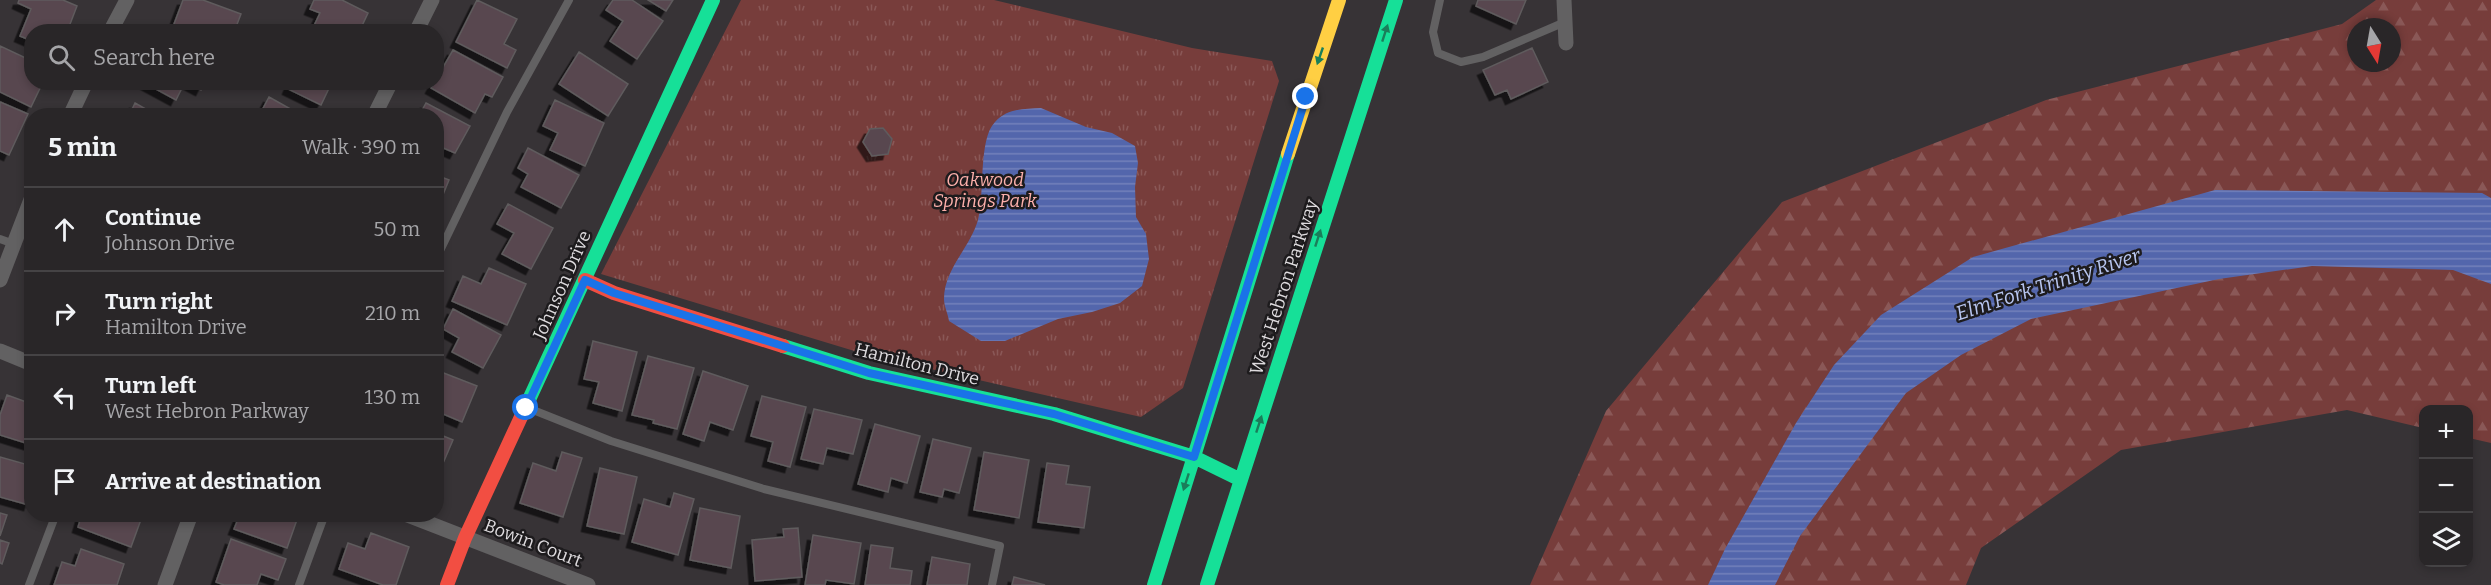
<!DOCTYPE html>
<meta charset="utf-8">
<style>
:root{--surface:#292628;--page:#312e30;--text:#f1f3f6;--muted:#a5a5a8;--line:#454345}
body{margin:0;font-family:Bitter,serif;background:var(--page);color:var(--text)}
.controls{position:absolute;right:18px;bottom:18px;display:grid;overflow:hidden;border-radius:12px;box-shadow:0 3px 9px #0003}
.controls button{width:54px;height:54px;display:grid;place-items:center;padding:0;border:0;border-bottom:2px solid var(--line);background:var(--surface);color:var(--text);font:30px sans-serif}
.compass{position:absolute;left:2347px;top:18px;width:54px;height:54px;border-radius:50%;background:var(--surface);box-shadow:0 3px 9px #0003;rotate:169deg}
.stop{position:absolute;width:18px;height:18px;margin:-14px;border:4px solid #1a73e8;border-radius:50%;background:#fff}
.stop.end{background:#1a73e8;border-color:#fff;box-shadow:0 2px 6px #0008}
.list{margin:0;padding:0;list-style:none}
h2{display:flex;justify-content:space-between;align-items:center;height:78px;margin:0;padding:0 24px;font-size:26px}
h2 small{font-size:20px;font-weight:400;color:var(--muted)}
.list li{display:grid;grid-template-columns:39px 1fr auto;gap:18px;align-items:center;box-sizing:border-box;height:84px;padding:0 24px;border-top:2px solid var(--line)}
.list b{display:block;font-size:22px;white-space:nowrap}
.list p{margin:0;font-size:20px;white-space:nowrap;color:var(--muted)}
.list em{font-size:20px;font-style:normal;color:var(--muted)}
.icon{flex:none;width:33px;height:33px;fill:none;stroke:currentColor;stroke-width:2;stroke-linecap:round;stroke-linejoin:round}
.map{position:relative;flex:none;width:2491px;height:585px;overflow:hidden}
.search{position:absolute;background:var(--surface);box-shadow:0 3px 9px #0003;left:24px;top:24px;width:420px;height:66px;display:flex;align-items:center;gap:15px;box-sizing:border-box;padding:0 21px;border-radius:24px;color:var(--muted);font-size:22px}
.panel{position:absolute;background:var(--surface);box-shadow:0 3px 9px #0003;left:24px;top:108px;width:420px;height:414px;border-radius:24px}
.map>svg:first-child{display:block}
.forest{fill:url(#forest-firs);fill-rule:evenodd}
.park{fill:url(#park-tufts)}
.water{fill:url(#water-rules)}
.building{fill:#584750;stroke:#5f5b5d;stroke-width:1.5;filter:url(#shadow)}
.lines{fill:none;stroke-linecap:round;stroke-linejoin:round}
.lane{stroke:#626162;stroke-width:8}
.street{stroke:#626162;stroke-width:15}
.fast{stroke:#16e098;stroke-width:14}
.slow{stroke:#ffcf43;stroke-width:14}
.jam{stroke:#f24e42;stroke-width:14}
.oneway{fill:#1a7e5a}
.route{stroke:#1a73e8;stroke-width:8}
.labels{text-anchor:middle;stroke-width:5;stroke-linejoin:round;paint-order:stroke}
.park-label{font-size:18px;font-style:italic;fill:#fdb0ab;stroke:#1d1b1d}
.street-label{font-size:18px;fill:#dedbde;stroke:#1d1b1d}
.water-label{font-size:20px;font-style:italic;fill:#b7c5ef;stroke:#1d1b1d}
</style>
<div class="map">
<svg width="2491" height="585" viewBox="0 0 2491 585">
<defs>
<pattern id="forest-firs" width="22" height="20" patternUnits="userSpaceOnUse" patternTransform="scale(1.5)"><rect width="22" height="20" fill="#773d3b"/><path d="M5 1l3.5 6h-7zM16 11l3.5 6h-7z" fill="#8a5857"/></pattern>
<pattern id="park-tufts" width="24" height="20" patternUnits="userSpaceOnUse" patternTransform="scale(1.5)"><rect width="24" height="20" fill="#773d3b"/><path d="M3 7l-1-3M5 7V3M7 7l1-3M15 17l-1-3M17 17v-4M19 17l1-3" fill="none" stroke="#8a5857"/></pattern>
<pattern id="water-rules" width="6" height="5" patternUnits="userSpaceOnUse" patternTransform="scale(1.5)"><rect width="6" height="5" fill="#5366ac"/><path d="M0 2.5h6" fill="none" stroke="#7382bb"/></pattern>
<filter id="shadow"><feDropShadow dx="-5.5" dy="5.5" stdDeviation="0" flood-color="#0009"/></filter>
</defs>
<rect width="100%" height="100%" fill="#373336"/>
<!-- forest -->
<path class="forest" d="M2376,0H2491V443L2469,438L2468,410H2424L2423,428L2347,410L2121,450L1981,548L1966,585H1530L1606,411L1782,202L2046,100L2342,24ZM2356,27H2392V63H2356Z"/>
<!-- park -->
<path class="park" d="M741,0H994L1192,48L1272,61L1279,81L1183,388L1141,417L861,353L601,274Z"/>
<!-- water -->
<path class="water" d="M1041,108L1086,127L1112,133L1135,146L1138,163L1135,187L1136,217L1146,234L1149,259L1142,286L1120,303L1092,312L1058,319L1005,341H981L949,321C948,314 944,306 944,299C944,269 970,248 978,220C985,195 978,139 995,122C1008,108 1024,109 1041,108Z
M2215,190L2482,193L2491,198V284L2453,270L2312,266L2219,279L2031,319L1961,355L1906,393L1800,536L1775,585H1708L1725,549L1796,423L1834,365L1881,315L1973,257Z"/>
<!-- building -->
<path class="building" d="M19,0H63L77,6L67,32H32V41L20,36L31,9L18,3Z
M183,0H203L241,14L234,32L214,27L212,32H171Z
M314,0H342L368,13L359,32H311L320,13L310,9Z
M477,0L517,19L504,44L516,50L507,68L456,42Z
M613,0H632L663,21L637,59L610,41L623,21L606,10Z
M648,0H673L666,11Z
M1478,0H1526L1516,24L1476,6Z
M0,46L32,61V82H43L31,107L0,92Z
M1532,48L1548,82L1511,99L1507,90L1495,95L1483,70Z
M453,50L503,77L492,97L485,94L475,113L431,88Z
M579,52L628,84L608,116L559,84Z
M143,82H185L176,100Z
M186,82H205L201,90Z
M291,82H332L321,105L288,89Z
M269,97L303,116H259Z
M555,100L604,123L585,166L550,150L558,133L543,126Z
M0,102L28,114L9,155L0,151Z
M135,103L158,116H129Z
M426,103L470,126L455,153L441,147L436,156V116H419Z
M883,128L892,139L888,154L872,156L863,142L870,129Z
M528,148L579,175L561,208L521,187L528,174L518,168Z
M436,175L449,180L440,202L436,200Z
M508,204L553,228L531,269L502,254L514,233L497,224Z
M489,268L526,284L507,325L452,301L463,276L481,284Z
M453,309L501,335L483,368L452,352L459,338L443,329Z
M593,341L637,352L622,411L593,403L599,382L584,379Z
M648,356L694,368L677,429L653,423L654,420L632,415Z
M436,370L477,386L462,422L436,411Z
M703,371L748,386L733,430L710,422L704,441L683,434Z
M7,395L32,404V445L0,435V415Z
M762,396L806,407L790,467L768,461L773,442L751,436Z
M814,409L862,420L853,454L827,448L823,464L801,459Z
M875,424L920,436L907,483L891,478L888,492L858,484Z
M436,433L453,440L438,475H436Z
M933,439L971,448L959,493L944,489L942,497L920,492Z
M562,452L582,458L563,517L520,503L533,463L556,471Z
M984,452L1029,460L1019,518L974,510Z
M0,457L32,466V496L29,505L0,497Z
M1047,463L1069,466L1066,484L1090,487L1084,528L1038,522Z
M600,468L637,477L624,534L587,526Z
M674,493L694,499L678,555L632,542L644,499L670,507Z
M700,508L740,516L731,568L690,560Z
M0,513L7,515L0,536Z
M82,514H143L131,547L78,527Z
M240,514H299L287,548L234,529Z
M798,528L802,577L755,581L752,540L784,537L783,529Z
M371,533L409,547L396,585H383L339,569L348,543L365,549Z
M813,535L861,543L854,584L826,580L825,585H805Z
M231,539L286,559L278,580L261,574L257,585H224L216,582Z
M0,540L9,543L2,564L0,563Z
M871,545L893,548L890,568L912,571L910,585H865Z
M81,549L124,564L117,585H54L62,562L75,566Z
M932,557L970,564L967,585H927Z
M1014,577L1045,585H1012Z"/>
<g class="lines">
<!-- lane -->
<path class="lane" d="M1440,0L1433,32L1438,53L1461,62L1483,57L1565,22
M0,239L14,244
M436,259L507,112L569,0
M528,408L611,441L764,489L1000,546L992,585
M29,585L56,514
M299,585L325,514"/>
<!-- street -->
<path class="street" d="M1564,0L1566,43
M110,32L127,0
M416,32L432,0
M70,116L86,82
M374,116L391,82
M0,280L32,197
M0,351L32,364
M405,514L588,585
M165,585L191,514"/>
<!-- fast -->
<path class="fast" d="M783,346L869,373L1054,414L1194,457L1241,480
M527,404L713,0
M1154,585L1288,154
M1207,585L1396,0"/>
<!-- slow -->
<path class="slow" d="M1288,154L1339,0"/>
<!-- jam -->
<path class="jam" d="M585,280L614,293L783,346
M447,585L465,538L527,404"/>
</g>
<!-- one-way arrows -->
<defs><path id="oneway-solid" d="M-6-.8H1V-3.2L6.5 0L1 3.2V.8H-6Z" transform="scale(1.5)"/></defs>
<g class="oneway">
<use href="#oneway-solid" transform="translate(1385 33) rotate(-72)"/>
<use href="#oneway-solid" transform="translate(1320 56) rotate(109)"/>
<use href="#oneway-solid" transform="translate(1318 238) rotate(-72)"/>
<use href="#oneway-solid" transform="translate(1259 424) rotate(-72)"/>
<use href="#oneway-solid" transform="translate(1186 482) rotate(108)"/>
</g>
<g class="lines">
<!-- route -->
<path class="route" d="M526,408L585,280L614,293L869,373L1054,414L1194,457L1306,97"/>
</g>
<g class="labels">
<!-- park labels -->
<g class="park-label">
<text x="985" y="186">Oakwood<tspan x="985" dy="21">Springs Park</tspan></text>
</g>
<!-- street labels -->
<g class="street-label">
<text transform="translate(562 285) rotate(-66)" y="6">Johnson Drive</text>
<text transform="translate(1284 287) rotate(-72)" y="6">West Hebron Parkway</text>
<text transform="translate(917 364) rotate(14)" y="6">Hamilton Drive</text>
<text transform="translate(533 543) rotate(21)" y="6">Bowin Court</text>
</g>
<!-- water labels -->
<g class="water-label">
<text transform="translate(2048 284) rotate(-18)" y="7">Elm Fork Trinity River</text>
</g>
</g>
</svg>
<div class="controls">
<button>+</button>
<button>−</button>
<button><svg class="icon" aria-label="layers" viewBox="0 0 24 24"><path d="M12 4l9 5-9 5-9-5zM3 14l9 5 9-5"/></svg></button>
</div>
<svg class="compass" viewBox="-18 -18 36 36"><path d="M0-13l5 13h-10z" fill="#e53935"/><path d="M0 13l5-13h-10z" fill="#a5a5a8"/></svg>
<div class="stop" style="left:526px;top:408px"></div>
<div class="stop end" style="left:1306px;top:97px"></div>
<div class="search"><svg class="icon" aria-label="search" viewBox="0 0 24 24"><circle cx="10" cy="10" r="6"/><path d="M15 15l6 6"/></svg>Search here</div>
<section class="panel">
<h2>5 min<small>Walk · 390 m</small></h2>
<ul class="list">
<li><svg class="icon" aria-label="ahead" viewBox="0 0 24 24"><path d="M12 20V5M6 11l6-6 6 6"/></svg><div><b>Continue</b><p>Johnson Drive</p></div><em>50 m</em></li>
<li><svg class="icon" aria-label="right" viewBox="0 0 24 24"><path d="M7 20v-9h11M14 6l5 5-5 5"/></svg><div><b>Turn right</b><p>Hamilton Drive</p></div><em>210 m</em></li>
<li><svg class="icon" aria-label="left" viewBox="0 0 24 24"><path d="M17 20v-9H6M10 6l-5 5 5 5"/></svg><div><b>Turn left</b><p>West Hebron Parkway</p></div><em>130 m</em></li>
<li><svg class="icon" aria-label="arrive" viewBox="0 0 24 24"><path d="M6 21V4h12l-3 4 3 4H6"/></svg><div><b>Arrive at destination</b></div></li>
</ul>
</section>
</div>
